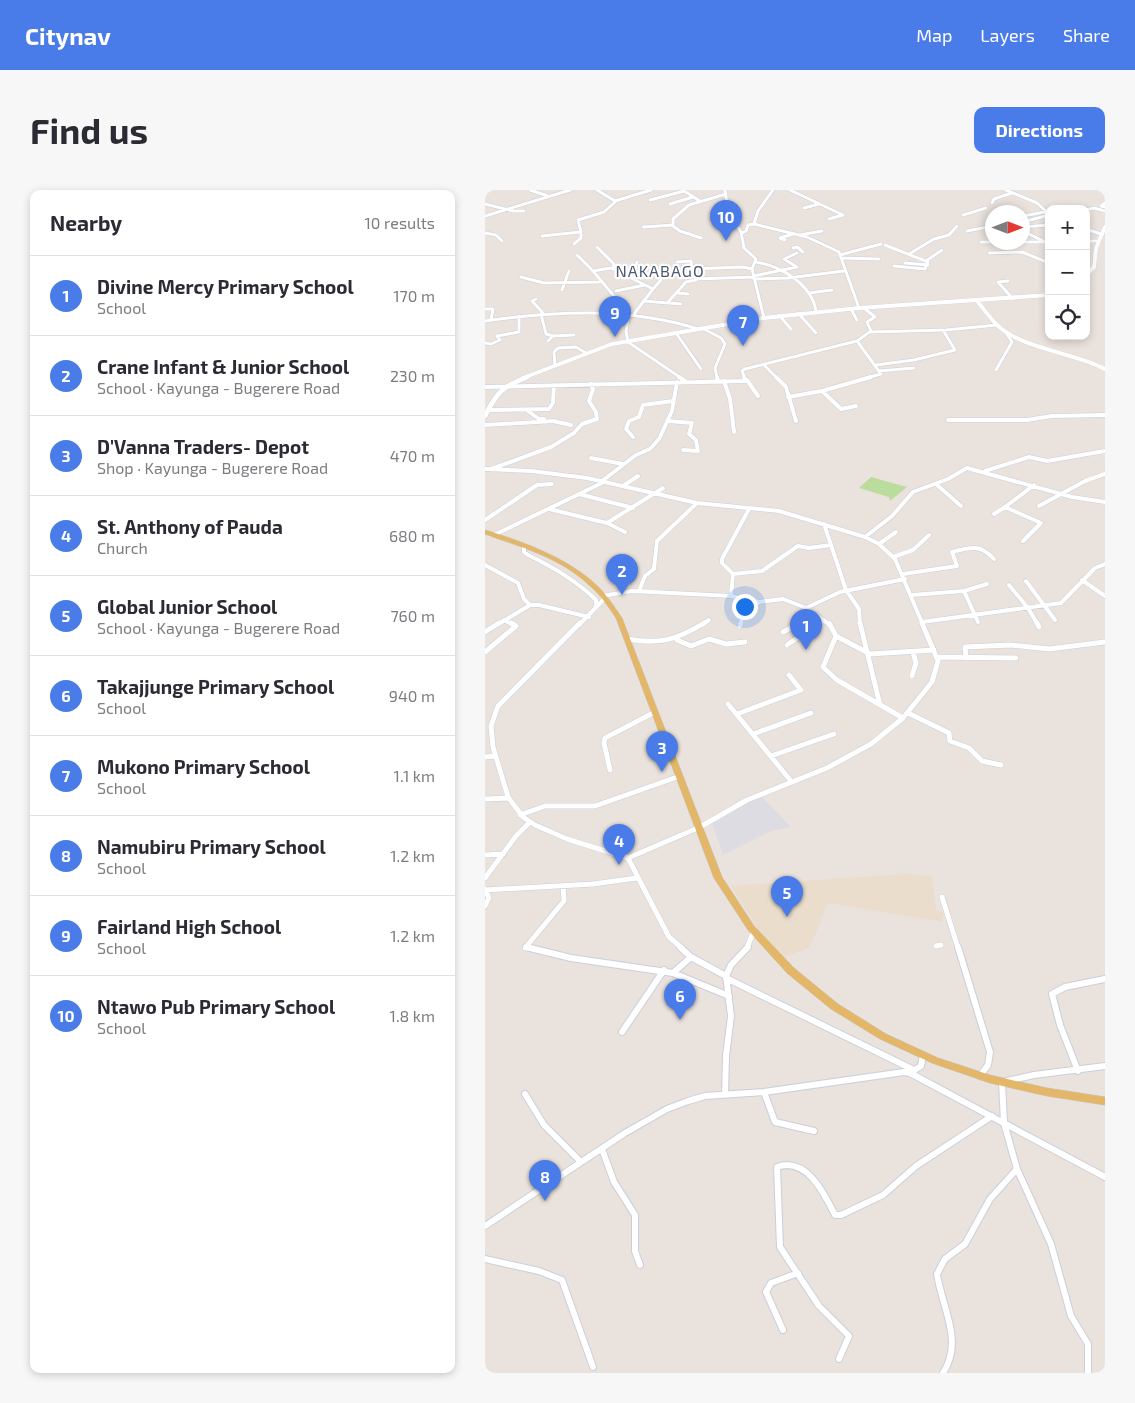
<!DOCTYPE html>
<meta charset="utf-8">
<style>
:root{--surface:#fff;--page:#f7f7f7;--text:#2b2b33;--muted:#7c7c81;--line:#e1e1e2;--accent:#497be9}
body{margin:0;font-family:"Exo 2",sans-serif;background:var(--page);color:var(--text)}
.controls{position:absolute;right:15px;top:15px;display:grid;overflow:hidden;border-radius:10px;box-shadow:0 2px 8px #0003}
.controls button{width:45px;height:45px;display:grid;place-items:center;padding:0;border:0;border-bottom:1px solid var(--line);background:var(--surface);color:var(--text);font:25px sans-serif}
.compass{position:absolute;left:500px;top:15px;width:45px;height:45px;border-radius:50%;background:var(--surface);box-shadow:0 2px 8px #0003;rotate:90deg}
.you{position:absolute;left:259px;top:416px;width:18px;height:18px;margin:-12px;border:4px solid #fff;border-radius:50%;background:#1a73e8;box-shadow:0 0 0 8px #1a73e833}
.badge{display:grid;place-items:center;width:32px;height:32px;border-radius:50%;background:var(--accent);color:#fff;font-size:16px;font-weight:700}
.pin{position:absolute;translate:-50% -41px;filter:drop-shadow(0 1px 2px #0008)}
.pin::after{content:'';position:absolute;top:26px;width:18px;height:15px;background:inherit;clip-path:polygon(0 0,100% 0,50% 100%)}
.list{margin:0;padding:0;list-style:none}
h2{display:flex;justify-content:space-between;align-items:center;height:65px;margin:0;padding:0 20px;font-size:21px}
h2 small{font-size:16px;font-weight:400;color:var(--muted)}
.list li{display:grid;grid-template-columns:32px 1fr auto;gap:15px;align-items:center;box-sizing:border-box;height:80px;padding:0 20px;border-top:1px solid var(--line)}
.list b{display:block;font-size:19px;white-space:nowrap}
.list p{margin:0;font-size:16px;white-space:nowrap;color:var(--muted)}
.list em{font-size:16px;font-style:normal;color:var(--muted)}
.icon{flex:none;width:28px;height:28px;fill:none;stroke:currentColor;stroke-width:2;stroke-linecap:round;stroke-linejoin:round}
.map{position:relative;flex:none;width:620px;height:1183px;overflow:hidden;border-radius:10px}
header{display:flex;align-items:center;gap:30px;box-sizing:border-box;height:70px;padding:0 25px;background:var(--accent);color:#fff}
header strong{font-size:24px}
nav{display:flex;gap:28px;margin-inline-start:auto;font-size:18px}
.intro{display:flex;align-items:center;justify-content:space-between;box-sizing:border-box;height:120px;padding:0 30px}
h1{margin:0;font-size:35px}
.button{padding:12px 22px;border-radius:10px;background:var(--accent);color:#fff;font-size:18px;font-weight:700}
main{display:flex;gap:30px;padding:0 30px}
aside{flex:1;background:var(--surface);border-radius:10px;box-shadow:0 2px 8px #0003}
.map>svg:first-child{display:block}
.industrial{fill:#dddce3}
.education{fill:#eaddcc}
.green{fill:#badc9d}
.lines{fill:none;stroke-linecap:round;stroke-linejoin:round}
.street-far3-casing{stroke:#cacfd9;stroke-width:4}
.street-far2-casing{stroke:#cacfd9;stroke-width:5}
.street-far1-casing{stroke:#cacfd9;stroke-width:6}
.street-casing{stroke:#cacfd9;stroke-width:8}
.secondary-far1-casing{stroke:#cacfd9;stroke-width:4.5}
.secondary-casing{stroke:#cacfd9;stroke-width:6}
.primary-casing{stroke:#c3c3c3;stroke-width:1}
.highway-casing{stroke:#c3c3c3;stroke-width:1}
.street-far3{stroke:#fff;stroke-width:3}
.street-far2{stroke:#fff;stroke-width:4}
.street-far1{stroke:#fff;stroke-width:5}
.street{stroke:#fff;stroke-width:6}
.secondary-far1{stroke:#fff;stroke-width:4}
.secondary{stroke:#fff;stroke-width:5}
.primary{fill:#e3b767;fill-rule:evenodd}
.highway{fill:#ef8d61;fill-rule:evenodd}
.labels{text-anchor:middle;stroke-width:4.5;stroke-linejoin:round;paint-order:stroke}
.far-quarter-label{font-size:16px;letter-spacing:1px;fill:#4d5975;stroke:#fff}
</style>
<header>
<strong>Citynav</strong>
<nav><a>Map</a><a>Layers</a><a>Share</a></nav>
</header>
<div class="intro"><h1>Find us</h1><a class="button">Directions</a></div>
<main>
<aside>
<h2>Nearby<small>10 results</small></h2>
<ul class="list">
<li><span class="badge">1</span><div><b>Divine Mercy Primary School</b><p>School</p></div><em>170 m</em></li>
<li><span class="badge">2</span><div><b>Crane Infant &amp; Junior School</b><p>School · Kayunga - Bugerere Road</p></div><em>230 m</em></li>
<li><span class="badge">3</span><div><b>D'Vanna Traders- Depot</b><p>Shop · Kayunga - Bugerere Road</p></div><em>470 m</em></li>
<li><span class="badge">4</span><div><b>St. Anthony of Pauda</b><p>Church</p></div><em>680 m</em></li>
<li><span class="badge">5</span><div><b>Global Junior School</b><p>School · Kayunga - Bugerere Road</p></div><em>760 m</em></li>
<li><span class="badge">6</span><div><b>Takajjunge Primary School</b><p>School</p></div><em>940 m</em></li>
<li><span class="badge">7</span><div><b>Mukono Primary School</b><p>School</p></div><em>1.1 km</em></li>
<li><span class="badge">8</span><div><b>Namubiru Primary School</b><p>School</p></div><em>1.2 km</em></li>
<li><span class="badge">9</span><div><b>Fairland High School</b><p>School</p></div><em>1.2 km</em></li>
<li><span class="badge">10</span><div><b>Ntawo Pub Primary School</b><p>School</p></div><em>1.8 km</em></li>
</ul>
</aside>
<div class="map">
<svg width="620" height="1183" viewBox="0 0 620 1183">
<rect width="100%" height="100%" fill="#eae2dc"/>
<!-- industrial -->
<path class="industrial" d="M276,606L306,637L286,641L238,665L227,632Z"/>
<!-- education -->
<path class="education" d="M421,684L447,686L451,721L458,722L457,732L343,713L325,757L292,770L246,696Z"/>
<!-- green -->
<path class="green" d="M386,287L422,297L405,311L404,307L374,298Z"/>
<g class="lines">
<defs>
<path id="street-far3" d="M45,0L63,6
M112,0L130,11L166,0
M240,0L243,20L256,42L259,58L271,69L267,79L279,128
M305,0L358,25L344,29
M521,0L552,13L564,24
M165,10L199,1L215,11
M507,13L509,9L527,3
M620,13L616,16L620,17
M0,14L28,21H39
M185,14L208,7
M319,18L334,14
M601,20L609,18L620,21
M478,25L501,18
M0,26L85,0
M538,26L560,22
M538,32L564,25
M269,34L273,21L288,0
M158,37L188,35
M538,37L544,44L560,52
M538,37L564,35
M601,39L616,44
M482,41L508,36
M0,43L11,45L17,51
M257,43L261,41L263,35L269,34L322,47L354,62L374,118
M315,45L337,41
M57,46L96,42L93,30L119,22L131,11
M216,48L195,41L188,36V29L204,15L241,4
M300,50L295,48L308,44
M601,51H613
M496,52H517
M538,52H564
M89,54L96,48V42
M400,55L443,72L440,79L409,76
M112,57L129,74L128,79
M308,58L312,57L318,62
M504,63L537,62L564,73
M424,64L449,49L464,45L472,36
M92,65L108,81
M355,65L396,54
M356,68L394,69
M441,71L457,60
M192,72L206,71L207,79L258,77L267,79
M270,72C295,75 328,95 331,122
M420,73L443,75
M269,86L312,77L299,69L312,63
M36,87L59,93L115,92
M147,88L152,72
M210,89L269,87
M269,89L303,88L359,81
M523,91L513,92L528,109
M168,99L176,90
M77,100L84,81
M131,101L160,95
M192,103L203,104
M324,103L347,100
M51,109L47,111L58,123
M158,111L196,114
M183,112L201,92L211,90L207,79
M0,119H8L6,130
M366,119L372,130
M313,123L331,143
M56,124L61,144L68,146L63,151
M149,124L168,99L126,78L108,81L144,124L141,141L143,152L196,188
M294,125L306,139
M0,131C71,121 144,117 213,139
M217,138L236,148L240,154L230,178L232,188
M386,142L461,140L512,135
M191,143L216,179
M68,146L89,145
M372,151L396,184L381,188
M0,153L6,154L15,150L12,146L34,142V126
M278,174L292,188
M70,175L69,162L73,158L91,157L101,163
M391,175L429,170L470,160L458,140
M511,180L527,152L520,141
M394,181L429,178
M260,188L257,181L260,179L372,151L386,141L382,132L390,127L379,118"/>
<path id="street-far2" d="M194,187L200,191
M232,187L233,191
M291,187L301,197L311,231
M262,190L273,206
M239,191L245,209L249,242
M0,197L261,191L259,187
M337,201L356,219L371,216
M303,207L337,201L386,187
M3,220L64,219L68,213L69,195
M43,221L54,229H59
M463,230H542L567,226L620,225
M68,231L86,235
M183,231L207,233L204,244L211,250L213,261L198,260
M0,235L69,231
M148,247L141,239L144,231L154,227L158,215L188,211
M106,268L138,274
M0,279L46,281L102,288L212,313L294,321L380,347L394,354L410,369L438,435
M6,279L66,257L89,243L97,234L112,229L111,222L104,211L108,199L106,194
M500,281L544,267L562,271L620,261
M117,291L151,265L165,259L174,249L187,221L192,192
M451,294L476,316
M138,296L153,286
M94,304L148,318
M554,316L600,291L620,284
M520,317L549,295
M64,319L122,333L178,298
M509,324L520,317L556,333L538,351
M0,330L52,295L67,294
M122,333L140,342
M339,334L361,400L374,419L375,435
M9,345L119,292
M380,347L407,326L428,302L463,289L482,278L587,307L620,312
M394,354L411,342
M39,358V362L43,365C68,377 91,390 111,410V417
M408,367L428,360L444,345
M0,375L33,393L39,409L45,415
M248,384L277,381L313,356L324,358L346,355
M418,384L472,376L467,362C486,357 495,354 509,369
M597,390L620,406
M541,391L570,430
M524,395L543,418L553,435
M154,401L160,386L169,379L172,351L212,313
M479,401L502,394
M427,405L479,401L493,432
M117,406L147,401L246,406L274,412L298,409L321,418L345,435
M246,406L248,384L237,373V369L264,319
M321,418L355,402L420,389
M19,430L28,435
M437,432L576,413L610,378L620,374
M12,435L45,415H54L104,427
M94,435L120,408
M217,435L224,430
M255,435L258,426L274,412
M313,435L332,425
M332,435L339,430"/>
<path id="street-far1" d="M95,433L13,516L6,536L8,557L23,607L38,627L50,635L82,649L143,668L215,637L262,610L342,578L386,554L418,528L447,492L453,471L437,433
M344,433L351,446L338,477L352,490L418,528
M375,433L395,515
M552,433L554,437
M255,436L256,433
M0,442L14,433
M298,442L315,433
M351,446L385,464L449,460
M142,449C173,455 192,450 219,433
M192,450L206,456L224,449L241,454L260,452
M302,455L334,433
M0,462L31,436L26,433
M451,467L531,468
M481,468L480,457L526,455L564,459L620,452
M427,486L431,473L428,462
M243,514L306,591
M423,523L464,543L465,551L484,558L497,571L516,575
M252,524L316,500L304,485
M268,544L326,523
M286,566L349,544
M0,567L11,566
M125,580L119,553L120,548L170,522
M0,609L24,608
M35,625L60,616H110L195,586
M0,665L18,664
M143,668L184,747L197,758
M0,688L31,646L44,633
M0,699L4,708L0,716
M0,700L108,694L152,688
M457,707L473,758
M451,756L456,755
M42,758H40L79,711L78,696
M262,758L269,740"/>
<path id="street" d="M41,757L86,768L188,783L206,767
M195,757L206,767L241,786L246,826L241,866L240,904
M473,757L505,862L503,875L495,886
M188,783L244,806
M241,786L246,775L263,757
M241,788L429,880
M137,842L179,780
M593,881L575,835L567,804L580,797L620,789
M425,883L620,987
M522,891L549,885L620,876
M279,902L290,932L329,941
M40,904L59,935L96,972
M117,959L129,992L150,1025V1061L155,1075
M532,979L566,1054L586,1126L603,1154V1183
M0,1036L140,943L182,919L203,911L220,906L279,902L419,882L425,883L436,876L438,865
M0,1069L54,1081L77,1090L108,1177
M298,1140L281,1102L286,1093L313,1083
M354,1169L364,1146L334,1116L295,1057L292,977C322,966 340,1005 350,1025H356L398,1005L431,976L507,926
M458,1183C479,1151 457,1118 452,1084L460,1069L480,1054L505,1009L532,979L519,933L517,892"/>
<path id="secondary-far1" d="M601,85L609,77L611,58L620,37
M492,111C499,119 505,128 512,135C539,160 588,162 620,179
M38,188L127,154L279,128L374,118L564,105"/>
<path id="secondary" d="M0,226C12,202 17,197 42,187"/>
<path id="primary" d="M0,340C36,351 80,367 108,392C120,402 128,415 137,428L237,687L269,736L309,778L353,814L401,844L453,868L505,885L562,898L620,907V915L562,906L505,893L447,873L395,849L346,819L302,783L263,740L229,688L131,428C123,416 115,404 104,395C76,368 36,357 0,344Z"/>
<path id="highway" d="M0,0H6L0,2Z"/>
</defs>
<!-- street-far3 casing -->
<use href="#street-far3" class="street-far3-casing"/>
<!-- street-far2 casing -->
<use href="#street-far2" class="street-far2-casing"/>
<!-- street-far1 casing -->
<use href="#street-far1" class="street-far1-casing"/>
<!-- street casing -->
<use href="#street" class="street-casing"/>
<!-- secondary-far1 casing -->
<use href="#secondary-far1" class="secondary-far1-casing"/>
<!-- secondary casing -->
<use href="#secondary" class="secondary-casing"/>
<!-- primary casing -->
<use href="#primary" class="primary-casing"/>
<!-- highway casing -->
<use href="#highway" class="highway-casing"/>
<!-- street-far3 -->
<use href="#street-far3" class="street-far3"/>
<!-- street-far2 -->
<use href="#street-far2" class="street-far2"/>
<!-- street-far1 -->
<use href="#street-far1" class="street-far1"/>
<!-- street -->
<use href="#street" class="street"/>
<!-- secondary-far1 -->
<use href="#secondary-far1" class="secondary-far1"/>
<!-- secondary -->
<use href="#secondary" class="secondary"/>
<!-- primary -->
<use href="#primary" class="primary"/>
<!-- highway -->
<use href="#highway" class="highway"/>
</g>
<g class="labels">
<!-- far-quarter labels -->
<g class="far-quarter-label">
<text x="175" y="87">NAKABAGO</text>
</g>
</g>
</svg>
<div class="controls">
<button>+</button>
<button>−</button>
<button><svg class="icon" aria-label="locate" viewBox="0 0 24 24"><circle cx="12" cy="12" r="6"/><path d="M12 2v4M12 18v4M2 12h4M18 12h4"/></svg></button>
</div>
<svg class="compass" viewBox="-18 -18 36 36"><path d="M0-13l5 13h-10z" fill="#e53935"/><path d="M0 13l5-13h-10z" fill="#7c7c81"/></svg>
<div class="you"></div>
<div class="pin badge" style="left:321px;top:460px">1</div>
<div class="pin badge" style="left:137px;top:405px">2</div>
<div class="pin badge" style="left:177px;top:582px">3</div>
<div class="pin badge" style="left:134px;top:675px">4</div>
<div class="pin badge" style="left:302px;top:727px">5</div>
<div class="pin badge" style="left:195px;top:830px">6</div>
<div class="pin badge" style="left:258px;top:156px">7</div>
<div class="pin badge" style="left:60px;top:1011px">8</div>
<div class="pin badge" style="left:130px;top:147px">9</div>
<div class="pin badge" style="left:241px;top:51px">10</div>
</div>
</main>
